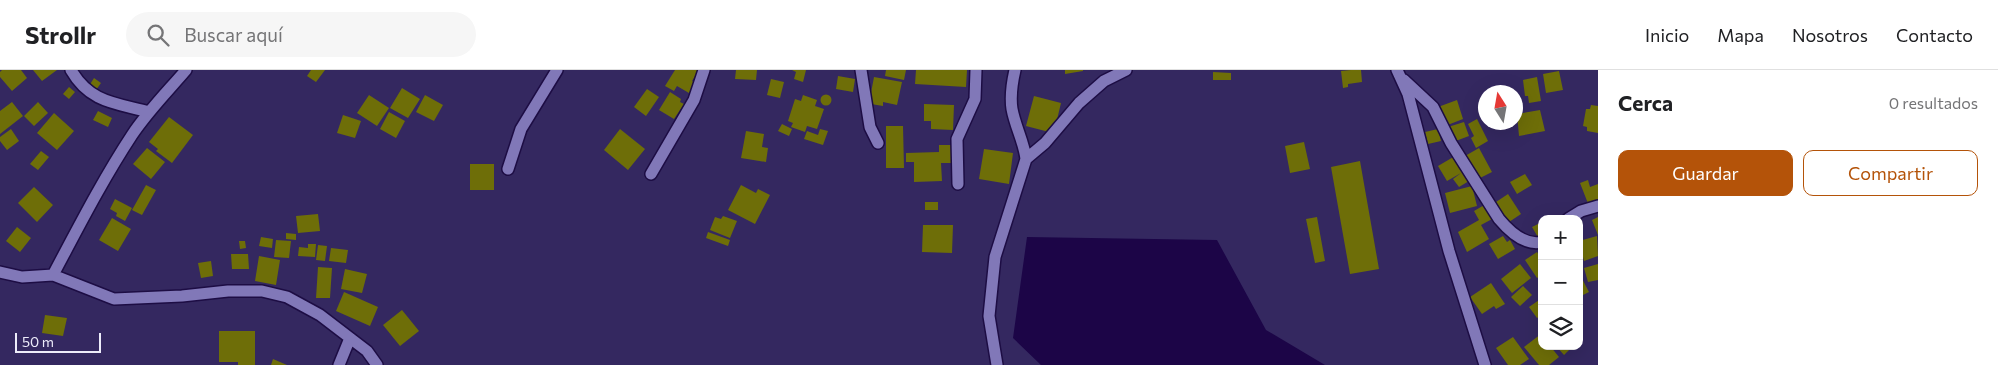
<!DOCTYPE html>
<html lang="es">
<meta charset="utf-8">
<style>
:root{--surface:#fff;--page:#f6f6f6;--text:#202124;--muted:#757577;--line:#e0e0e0;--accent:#b45309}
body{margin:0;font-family:Commissioner,sans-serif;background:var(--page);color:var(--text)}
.controls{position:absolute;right:15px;bottom:15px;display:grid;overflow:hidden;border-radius:10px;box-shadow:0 5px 20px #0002}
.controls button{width:45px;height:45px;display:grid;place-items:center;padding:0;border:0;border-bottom:1px solid var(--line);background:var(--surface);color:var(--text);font:25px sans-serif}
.compass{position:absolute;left:1478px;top:15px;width:45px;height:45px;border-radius:50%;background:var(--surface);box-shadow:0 5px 20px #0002;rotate:349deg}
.scale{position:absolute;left:15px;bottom:12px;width:86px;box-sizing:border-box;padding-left:5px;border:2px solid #edecfa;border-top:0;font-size:14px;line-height:18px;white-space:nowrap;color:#edecfa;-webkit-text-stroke:4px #342860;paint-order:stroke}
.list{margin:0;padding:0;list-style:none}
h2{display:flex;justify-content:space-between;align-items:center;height:65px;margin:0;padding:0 20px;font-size:21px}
h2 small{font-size:16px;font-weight:400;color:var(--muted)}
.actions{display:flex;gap:10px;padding:15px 20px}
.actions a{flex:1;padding:11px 0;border:1px solid var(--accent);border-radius:10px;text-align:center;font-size:18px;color:var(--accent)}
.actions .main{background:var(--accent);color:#fff}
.icon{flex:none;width:28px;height:28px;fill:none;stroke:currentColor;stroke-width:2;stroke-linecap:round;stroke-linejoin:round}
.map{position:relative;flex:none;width:1598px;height:295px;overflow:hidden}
header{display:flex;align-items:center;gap:30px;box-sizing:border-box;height:70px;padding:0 25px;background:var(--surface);border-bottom:1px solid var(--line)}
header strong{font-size:24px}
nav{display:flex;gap:28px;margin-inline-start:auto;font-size:18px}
.search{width:350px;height:45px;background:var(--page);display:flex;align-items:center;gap:12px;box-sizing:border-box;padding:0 18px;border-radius:28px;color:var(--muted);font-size:19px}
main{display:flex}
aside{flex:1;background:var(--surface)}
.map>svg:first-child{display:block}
.water{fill:#1c0547}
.building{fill:#6e6e08}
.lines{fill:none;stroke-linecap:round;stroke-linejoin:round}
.minor-casing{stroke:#1d0d44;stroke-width:14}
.minor{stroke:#8178b8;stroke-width:11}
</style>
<header>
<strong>Strollr</strong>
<div class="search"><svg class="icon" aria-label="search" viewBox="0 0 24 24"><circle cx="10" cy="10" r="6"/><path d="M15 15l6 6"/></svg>Buscar aquí</div>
<nav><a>Inicio</a><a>Mapa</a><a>Nosotros</a><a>Contacto</a></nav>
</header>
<main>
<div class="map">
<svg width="1598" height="295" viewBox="0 0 1598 295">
<rect width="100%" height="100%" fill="#342860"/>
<!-- water -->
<path class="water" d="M1027,167L1217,170L1266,260L1325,295H1041L1013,268Z"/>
<!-- building -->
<path class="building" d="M2,0H21L27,8L12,21L0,7V2Z
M33,0H57L42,11Z
M311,0H325L316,12L307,6Z
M675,0H699L692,11L696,13L689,23L677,16L674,21L665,16Z
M736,0H757L756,10L735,9Z
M792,0H806L803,12L794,9L796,2Z
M886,0H906L904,10L885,6Z
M916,0H967L966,17L915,14Z
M1065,0H1083V1L1065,4Z
M1351,0H1361L1362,12L1348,14V17L1343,18L1341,1Z
M1559,1L1563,20L1546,23L1543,4Z
M1213,2L1231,3V10H1213Z
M838,6L855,9L853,22L836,19Z
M874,7L902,12L897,35L883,32V36L871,34L872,28H870Z
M1537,7L1541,31L1529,33L1528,26H1525L1523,10Z
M94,8L101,13L96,20L89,16Z
M771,9L784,12L780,28L767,25Z
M69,17L75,22L69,29L63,24Z
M402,18L420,29L408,48L390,38Z
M647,19L659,27L646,46L634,37Z
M670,22L681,29L680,32L684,34L674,49L659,40Z
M820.5 30a5.5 5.5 0 1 1 11 0a5.5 5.5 0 1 1-11 0Z
M369,25L389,38L377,56L357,43Z
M425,25L443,35L434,51L416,42Z
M803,25L817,30L815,36L824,39L817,59L807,56L805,62L791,57L793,53L788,51L795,29L801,31Z
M1034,26L1061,33L1055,58L1050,57L1049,62L1026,56Z
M1457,30L1463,49L1445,56L1438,37Z
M12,32L23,46L0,64V41Z
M38,32L48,43L34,56L24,46Z
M924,34L954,35L953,60L931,59V51H924Z
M1591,35L1598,36V63L1587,61V57L1583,56L1586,39H1590Z
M1540,40L1545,61L1519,66L1517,44Z
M98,41L112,48L108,57L93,50Z
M389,42L405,51L396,68L380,59Z
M54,43L74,61L57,80L37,63Z
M343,45L361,51L355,68L337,63Z
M169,47L193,65L172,93L156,81L158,79L149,72Z
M1477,49L1488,71L1476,78L1471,68L1474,66L1468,54Z
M1464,52L1469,66L1453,72L1448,57Z
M782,54L792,59L789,66L778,61Z
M886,56H903L904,98H886Z
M11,59L19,71L7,80L0,71V67Z
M620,59L645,79L628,100L604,80Z
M820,59L828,61L823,75L804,69L807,61L818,65Z
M1438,59L1441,71L1428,74L1425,62Z
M746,61L764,64L762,77L768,78L766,92L741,88Z
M1304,72L1310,99L1290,103L1285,76Z
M939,75H952L953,93H941L942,111L914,112V92H906V83L939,82Z
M147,78L165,92L151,109L133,94Z
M1479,78L1492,102L1478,109L1465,86Z
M984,79L1013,83L1009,114L979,109Z
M41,81L49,87L38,100L30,94Z
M1455,86L1469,111L1459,117L1453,109L1461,103L1447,111L1438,96Z
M1360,91L1379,199L1350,204L1331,97Z
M470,94H494V120H470Z
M1525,104L1532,115L1517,124L1510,112Z
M1588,110L1590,117L1598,114V132L1589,136L1580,113Z
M146,115L156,120L142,145L132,140Z
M741,115L756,123L758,119L770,125L755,154L728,140Z
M1472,116L1477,136L1450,143L1445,123Z
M34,117L53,135L37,152L18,133Z
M1508,124L1521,144L1506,154L1493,134Z
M115,129L132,138L125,151L116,146L117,143L110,139Z
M925,132H938V140H925Z
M1486,134L1494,148L1481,155L1489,169L1467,182L1458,162L1479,150L1474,141Z
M318,144L320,161L298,163L296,146Z
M723,146L737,151L730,168L710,160L715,147L721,149Z
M1317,147L1325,191L1315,193L1306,149Z
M1598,147V165L1592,150Z
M112,148L131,159L118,181L99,170Z
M1542,152V168L1539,169L1532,157Z
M923,155H953L952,183L922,182Z
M17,157L31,168L20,182L6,171Z
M708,162L730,170L728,176L706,168Z
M286,163L296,164V170L286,169Z
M1503,166L1507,172L1510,170L1515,179L1498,189L1489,174Z
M1597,166L1598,186L1584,191L1579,171Z
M261,167L273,169L272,178L259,176Z
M276,170L291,171L289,188L274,187Z
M239,171H245L246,178L240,179Z
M308,174H316L315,187L298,186L299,177L308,178Z
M318,175L327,176L325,191L316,190Z
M331,178L348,180L346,193L329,191Z
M1537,182L1542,190V205L1537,208L1525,190Z
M231,184H248L249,199H232Z
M259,186L280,190L276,215L255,211Z
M211,191L213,206L201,208L198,193Z
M1520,194L1531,208L1512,223L1501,209Z
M1598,194V210L1588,212L1584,198Z
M318,197L332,198L330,228H316Z
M345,199L367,204L362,223L341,219Z
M1579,203L1589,222L1579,227Z
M1491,213L1505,234L1496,239L1494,236L1482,244L1470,227Z
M1523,216L1532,225L1520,236L1511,227Z
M344,222L378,237L370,256L336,241Z
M1542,228V245L1537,248L1529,237Z
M402,240L419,261L400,276L383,255Z
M45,245L67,248L63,266L42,263Z
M219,261H255V295H238V292H219Z
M1541,264L1542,276H1550L1559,287L1549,295H1539L1524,277Z
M1513,267L1529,289L1520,295H1508L1496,278Z
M1556,276H1568L1570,279L1564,285Z
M273,289L287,295H271Z"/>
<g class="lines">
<defs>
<path id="minor" d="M71,0C90,33 116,33 149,42
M861,0L870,57L878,73
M1397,0L1408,24L1449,181L1485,295
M1404,10L1433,37L1451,73L1499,149C1509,161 1525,176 1542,172
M1026,89L1045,73L1079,33L1104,11L1126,0
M508,99L521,59L557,0
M651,104L694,30L704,0
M958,114L957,69L975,29L976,0
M1568,149L1581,141L1598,136
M0,202L22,207L53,205L114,229L182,226L228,221H262L287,227L320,245L367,281L377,295
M53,205C78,158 103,109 132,65C148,41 168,21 186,0
M339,295L350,268
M997,295L989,246L995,187L1026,89C1024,72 1015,56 1012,39C1010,26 1012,13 1015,0"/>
</defs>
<!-- minor casing -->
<use href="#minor" class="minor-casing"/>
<!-- minor -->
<use href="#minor" class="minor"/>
</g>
</svg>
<div class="controls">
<button>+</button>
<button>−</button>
<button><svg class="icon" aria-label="layers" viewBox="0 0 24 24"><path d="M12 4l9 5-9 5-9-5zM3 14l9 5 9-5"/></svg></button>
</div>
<svg class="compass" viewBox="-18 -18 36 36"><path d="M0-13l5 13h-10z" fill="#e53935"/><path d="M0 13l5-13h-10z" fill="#757577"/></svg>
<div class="scale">50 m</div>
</div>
<aside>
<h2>Cerca<small>0 resultados</small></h2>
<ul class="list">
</ul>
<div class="actions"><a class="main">Guardar</a><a>Compartir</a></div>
</aside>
</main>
